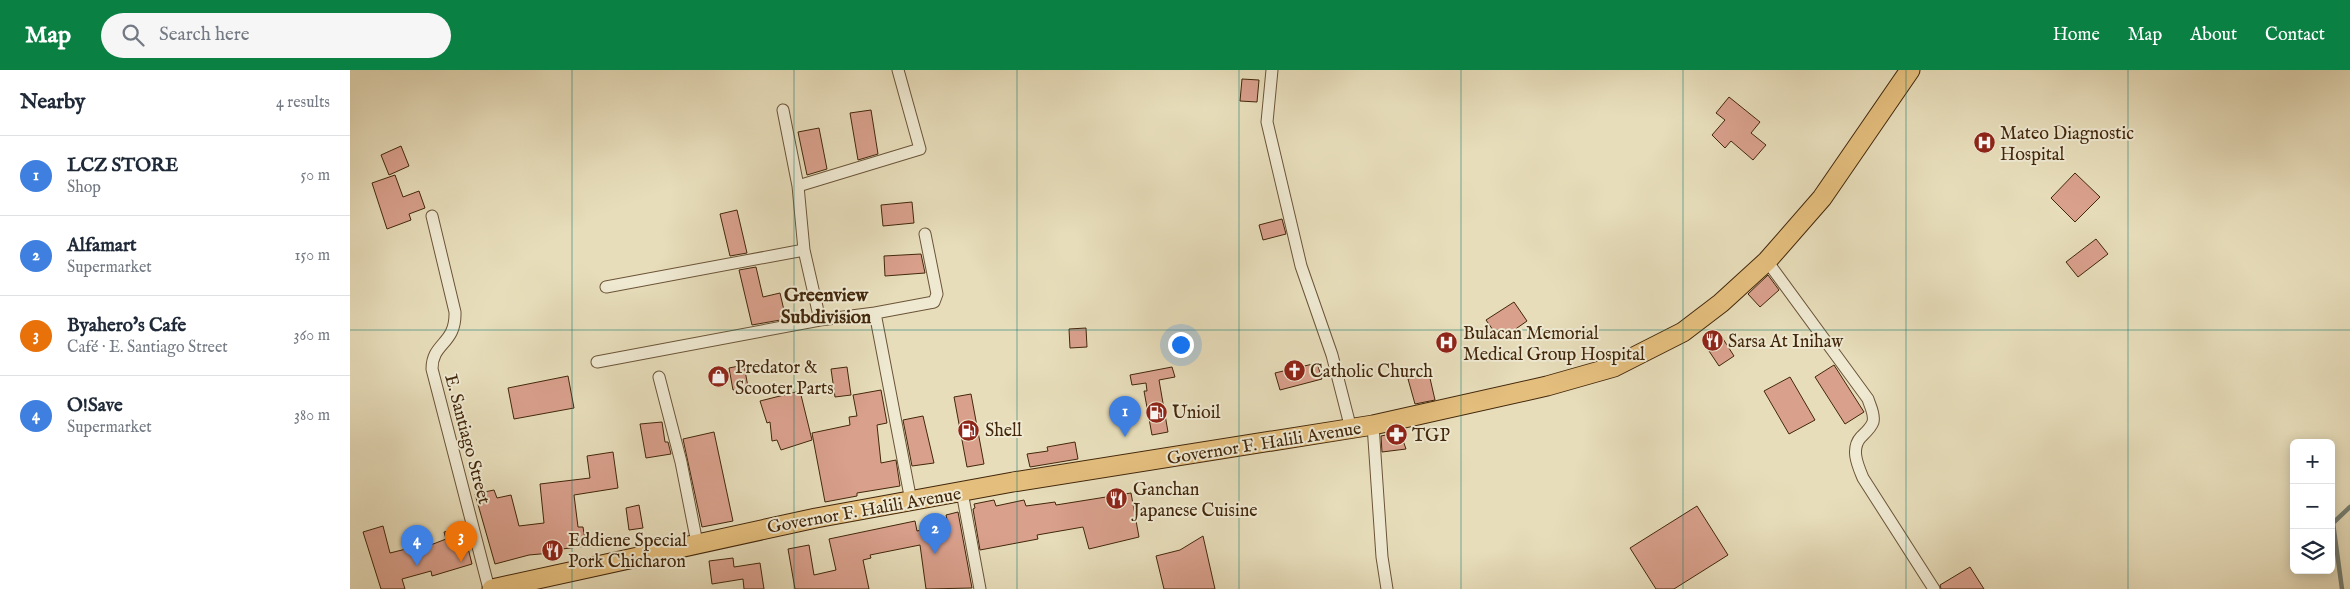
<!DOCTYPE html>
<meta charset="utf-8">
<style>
:root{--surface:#fff;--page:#f6f6f7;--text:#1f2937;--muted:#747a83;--line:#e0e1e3;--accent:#0b8043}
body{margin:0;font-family:"IM FELL English",serif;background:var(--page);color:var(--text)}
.controls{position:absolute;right:15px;bottom:15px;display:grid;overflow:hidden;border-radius:8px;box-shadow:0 2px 12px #0003}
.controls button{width:45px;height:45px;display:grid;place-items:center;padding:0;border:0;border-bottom:1px solid var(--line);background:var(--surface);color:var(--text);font:25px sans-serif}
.you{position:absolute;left:830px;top:274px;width:18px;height:18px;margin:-12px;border:4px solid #fff;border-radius:50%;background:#1a73e8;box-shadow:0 0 0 8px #1a73e833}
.badge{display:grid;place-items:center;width:32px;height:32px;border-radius:50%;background:var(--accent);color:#fff;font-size:16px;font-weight:700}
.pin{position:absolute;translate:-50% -41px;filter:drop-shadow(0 1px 2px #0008)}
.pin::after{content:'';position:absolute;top:26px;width:18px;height:15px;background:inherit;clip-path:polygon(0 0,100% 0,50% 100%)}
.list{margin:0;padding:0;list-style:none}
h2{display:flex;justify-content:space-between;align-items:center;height:65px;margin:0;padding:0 20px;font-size:21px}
h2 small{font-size:16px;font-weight:400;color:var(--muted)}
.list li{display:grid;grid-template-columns:32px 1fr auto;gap:15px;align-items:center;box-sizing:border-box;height:80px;padding:0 20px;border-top:1px solid var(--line)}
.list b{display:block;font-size:19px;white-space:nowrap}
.list p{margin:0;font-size:16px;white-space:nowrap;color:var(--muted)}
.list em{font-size:16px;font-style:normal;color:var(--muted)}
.icon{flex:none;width:28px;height:28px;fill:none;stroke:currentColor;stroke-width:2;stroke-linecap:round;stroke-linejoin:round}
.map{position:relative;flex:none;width:2000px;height:519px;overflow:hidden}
header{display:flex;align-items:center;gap:30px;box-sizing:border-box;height:70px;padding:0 25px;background:var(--accent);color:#fff}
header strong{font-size:24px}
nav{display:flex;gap:28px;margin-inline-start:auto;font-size:18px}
.search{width:350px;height:45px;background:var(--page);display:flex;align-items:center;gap:12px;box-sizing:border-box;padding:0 18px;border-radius:28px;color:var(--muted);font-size:19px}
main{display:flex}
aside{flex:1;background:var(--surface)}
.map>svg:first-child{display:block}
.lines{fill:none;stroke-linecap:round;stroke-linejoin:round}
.stream{stroke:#767f72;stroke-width:4.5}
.building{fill:#d9a08c;stroke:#42270b}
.minor-casing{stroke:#6b5437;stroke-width:13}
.primary-casing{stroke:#42270b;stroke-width:21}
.minor{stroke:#efe9d2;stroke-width:11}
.primary{stroke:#e4be7d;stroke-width:19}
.grid{fill:none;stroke:#0f766e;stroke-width:1;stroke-opacity:0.55}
.labels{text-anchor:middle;stroke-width:4;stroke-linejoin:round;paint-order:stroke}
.poi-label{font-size:18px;fill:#42270b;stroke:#efe9d2;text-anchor:start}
.street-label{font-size:18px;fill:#42270b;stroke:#efe9d2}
.neighbourhood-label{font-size:19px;font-weight:bold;fill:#42270b;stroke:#efe9d2}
</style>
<header>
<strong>Map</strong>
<div class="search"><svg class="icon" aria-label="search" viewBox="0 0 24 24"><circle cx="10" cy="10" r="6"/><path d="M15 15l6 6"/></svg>Search here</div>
<nav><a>Home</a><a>Map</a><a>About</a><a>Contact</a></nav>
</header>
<main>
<aside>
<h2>Nearby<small>4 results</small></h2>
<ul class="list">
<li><span class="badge" style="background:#3f7fe0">1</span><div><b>LCZ STORE</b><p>Shop</p></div><em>50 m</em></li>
<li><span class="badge" style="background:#3f7fe0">2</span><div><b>Alfamart</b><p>Supermarket</p></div><em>150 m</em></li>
<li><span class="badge" style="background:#e8710a">3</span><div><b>Byahero's Cafe</b><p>Café · E. Santiago Street</p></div><em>360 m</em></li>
<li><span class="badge" style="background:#3f7fe0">4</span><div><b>O!Save</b><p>Supermarket</p></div><em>380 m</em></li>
</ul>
</aside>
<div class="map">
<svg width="2000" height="519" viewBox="0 0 2000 519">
<rect width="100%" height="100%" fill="#e7ddba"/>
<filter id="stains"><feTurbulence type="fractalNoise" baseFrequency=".004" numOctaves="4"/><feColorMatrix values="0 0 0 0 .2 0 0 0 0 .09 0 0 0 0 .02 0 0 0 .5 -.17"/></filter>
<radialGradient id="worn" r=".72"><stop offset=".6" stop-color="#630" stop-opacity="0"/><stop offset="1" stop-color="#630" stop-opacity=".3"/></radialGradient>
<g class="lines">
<!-- stream -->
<path class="stream" d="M1992,519L1983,453L2000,437"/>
</g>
<!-- building -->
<path class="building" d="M892,9L909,10L907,32L890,31Z
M1379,27L1410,52L1401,63L1416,75L1403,90L1381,71L1375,78L1362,65L1375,50L1366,43Z
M521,40L528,84L508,90L500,43Z
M469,58L477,99L457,105L448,62Z
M51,76L59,96L39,105L31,85Z
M1725,103L1750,127L1725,152L1701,128Z
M45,105L53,127L69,121L75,138L59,144L61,150L37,159L22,113Z
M562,132L564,153L533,156L531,135Z
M387,140L397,183L380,186L370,144Z
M932,149L936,164L913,170L909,155Z
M1746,169L1758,184L1728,207L1716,192Z
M571,184L575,203L535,206L534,186Z
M406,197L413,227L430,223L436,249L402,255L389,200Z
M1418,205L1429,220L1410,237L1398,224Z
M1164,232L1177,251L1150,270L1136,250Z
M736,258L737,277L720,278L719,259Z
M1368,261L1384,286L1369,296L1353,272Z
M967,293L972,309L930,320L925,303Z
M394,295L398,317L383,320L379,298Z
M1484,295L1514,342L1495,354L1465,307Z
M497,297L501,325L485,327L481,299Z
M822,297L825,307L809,310L818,362L802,365L794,321H797L796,313L782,315L780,305Z
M1079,304L1085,330L1065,334L1058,309Z
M218,306L224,338L164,349L158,318Z
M1440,307L1465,350L1439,364L1414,321Z
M531,320L537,353L527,355L531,393L546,390L550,416L507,423V426L475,432L462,363L500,355L499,347L507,346L503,325Z
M450,321L462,370L431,380L427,370L422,371L420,352L417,353L410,331Z
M621,324L634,394L617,397L604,327Z
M573,346L584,393L562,396L553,350Z
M312,352L315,372H318L321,384L296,388L290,354Z
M364,362L383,451L352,457L333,369Z
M1050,362L1056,379L1032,382L1031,366Z
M725,372L728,389L680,397L677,384L698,381L697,377Z
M263,382L268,418L224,425L228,457H233L236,476L212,479V482L179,485L145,494L125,424L144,420L147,428L161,425L169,456L194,453L190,414L240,408L237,386Z
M781,423L789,467L739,479L733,457L687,465L688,469L630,480L623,439L625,438L624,434L644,430L646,436L674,430L676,436L705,432L706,435Z
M289,435L293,458L279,460L276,438Z
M1347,436L1378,485L1324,519H1306L1280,478Z
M608,442L622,518L576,519L570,475L520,485L521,488L513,490L519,519H445L438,479L459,475L464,505L486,500L479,469L565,451L567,461L598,454L596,445Z
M33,456L40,483L72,475L73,478L96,469L94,462L113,458L122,494L82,506L81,501L52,509L55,519H31L13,462Z
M853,466L865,519H814L806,486L830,480Z
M383,488L384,497L410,493L414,519H394L393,509L362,514L359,491Z
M1620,497L1634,519H1591L1590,515Z"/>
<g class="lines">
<defs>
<path id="minor" d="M922,0L917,52L951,196L982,285L1001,359
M433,40L448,116L454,180L470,250
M448,116L570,79L548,0
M82,146L105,242C106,275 82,272 82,299L139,519
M1417,191L1518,329C1520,336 1525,344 1523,352C1521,358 1515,363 1511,367C1500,379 1508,396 1513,408L1584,519
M256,217L454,180
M525,243L561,431
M247,292L470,250L525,243L584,232L587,224L575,164
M309,307L331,392L347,473
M1023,355L1032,487L1037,519
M612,422L630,519"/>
<path id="primary" d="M142,519L466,448L663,412L1023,355L1197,316L1264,297L1333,262L1371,233L1417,191L1472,128L1560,0"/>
</defs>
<!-- minor casing -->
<use href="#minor" class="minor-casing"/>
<!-- primary casing -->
<use href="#primary" class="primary-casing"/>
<!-- minor -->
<use href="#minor" class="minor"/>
<!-- primary -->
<use href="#primary" class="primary"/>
</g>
<!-- grid -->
<path class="grid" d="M222,0V519M444,0V519M667,0V519M889,0V519M1111,0V519M1333,0V519M1556,0V519M1778,0V519M0,260H2000"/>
<!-- icons -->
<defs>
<symbol id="hospital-disc" viewBox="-11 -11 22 22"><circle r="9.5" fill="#8f2418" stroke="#efe9d2"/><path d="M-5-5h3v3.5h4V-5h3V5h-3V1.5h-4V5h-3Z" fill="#fff"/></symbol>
<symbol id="restaurant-disc" viewBox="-11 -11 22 22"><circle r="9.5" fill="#8f2418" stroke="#efe9d2"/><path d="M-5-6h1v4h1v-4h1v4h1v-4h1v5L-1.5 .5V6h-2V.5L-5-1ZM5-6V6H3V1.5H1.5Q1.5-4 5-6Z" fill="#fff"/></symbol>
<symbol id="church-disc" viewBox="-11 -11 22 22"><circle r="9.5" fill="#8f2418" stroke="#efe9d2"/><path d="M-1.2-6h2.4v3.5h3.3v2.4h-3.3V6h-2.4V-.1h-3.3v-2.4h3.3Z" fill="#fff"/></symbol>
<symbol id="shop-disc" viewBox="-11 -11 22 22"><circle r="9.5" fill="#8f2418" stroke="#efe9d2"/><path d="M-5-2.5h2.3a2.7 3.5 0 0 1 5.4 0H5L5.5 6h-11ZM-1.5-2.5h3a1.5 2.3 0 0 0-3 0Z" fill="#fff"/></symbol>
<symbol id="fuel-disc" viewBox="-11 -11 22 22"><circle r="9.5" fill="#8f2418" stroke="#efe9d2"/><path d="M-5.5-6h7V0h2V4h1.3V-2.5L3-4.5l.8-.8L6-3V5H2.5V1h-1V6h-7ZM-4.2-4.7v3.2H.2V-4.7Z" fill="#fff"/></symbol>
<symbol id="pharmacy-disc" viewBox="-11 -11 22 22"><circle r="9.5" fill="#8f2418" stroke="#efe9d2"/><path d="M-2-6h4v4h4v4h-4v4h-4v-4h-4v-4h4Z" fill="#fff"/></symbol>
</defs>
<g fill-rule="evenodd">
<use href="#hospital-disc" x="1622" y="60" width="25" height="25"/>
<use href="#restaurant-disc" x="1350" y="258" width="25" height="25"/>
<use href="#hospital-disc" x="1084" y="260" width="25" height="25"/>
<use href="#church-disc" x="932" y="288" width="25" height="25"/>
<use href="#shop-disc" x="356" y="294" width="25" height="25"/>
<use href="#fuel-disc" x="794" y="330" width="25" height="25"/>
<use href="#fuel-disc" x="606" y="348" width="25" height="25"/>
<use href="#pharmacy-disc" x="1034" y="352" width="25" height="25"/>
<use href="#restaurant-disc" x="754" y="416" width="25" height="25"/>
<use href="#restaurant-disc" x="190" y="468" width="25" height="25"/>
</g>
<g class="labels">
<!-- poi labels -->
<g class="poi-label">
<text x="1650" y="69">Mateo Diagnostic<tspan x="1650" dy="21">Hospital</tspan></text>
<text x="1113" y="269">Bulacan Memorial<tspan x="1113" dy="21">Medical Group Hospital</tspan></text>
<text x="1378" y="277">Sarsa At Inihaw</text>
<text x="385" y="303">Predator &amp;<tspan x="385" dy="21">Scooter Parts</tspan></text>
<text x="960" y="307">Catholic Church</text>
<text x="822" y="348">Unioil</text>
<text x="635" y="366">Shell</text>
<text x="1062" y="371">TGP</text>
<text x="783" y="425">Ganchan<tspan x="783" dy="21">Japanese Cuisine</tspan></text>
<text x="218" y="476">Eddiene Special<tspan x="218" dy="21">Pork Chicharon</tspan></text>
</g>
<!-- street labels -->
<g class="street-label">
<text transform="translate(118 369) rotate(75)" y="6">E. Santiago Street</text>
<text transform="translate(914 373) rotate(-9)" y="6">Governor F. Halili Avenue</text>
<text transform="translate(514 440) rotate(-10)" y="6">Governor F. Halili Avenue</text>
</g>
<!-- neighbourhood labels -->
<g class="neighbourhood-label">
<text x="476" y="231">Greenview<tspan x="476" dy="22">Subdivision</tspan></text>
</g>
</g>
<rect width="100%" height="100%" filter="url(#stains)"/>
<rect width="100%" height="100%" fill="url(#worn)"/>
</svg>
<div class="controls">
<button>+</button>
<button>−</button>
<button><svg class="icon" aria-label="layers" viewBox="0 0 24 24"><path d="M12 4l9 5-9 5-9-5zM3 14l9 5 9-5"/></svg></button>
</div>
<div class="you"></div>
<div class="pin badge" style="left:775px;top:367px;background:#3f7fe0">1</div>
<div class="pin badge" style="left:585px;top:484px;background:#3f7fe0">2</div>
<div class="pin badge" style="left:111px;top:492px;background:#e8710a">3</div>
<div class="pin badge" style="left:67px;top:496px;background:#3f7fe0">4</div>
</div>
</main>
